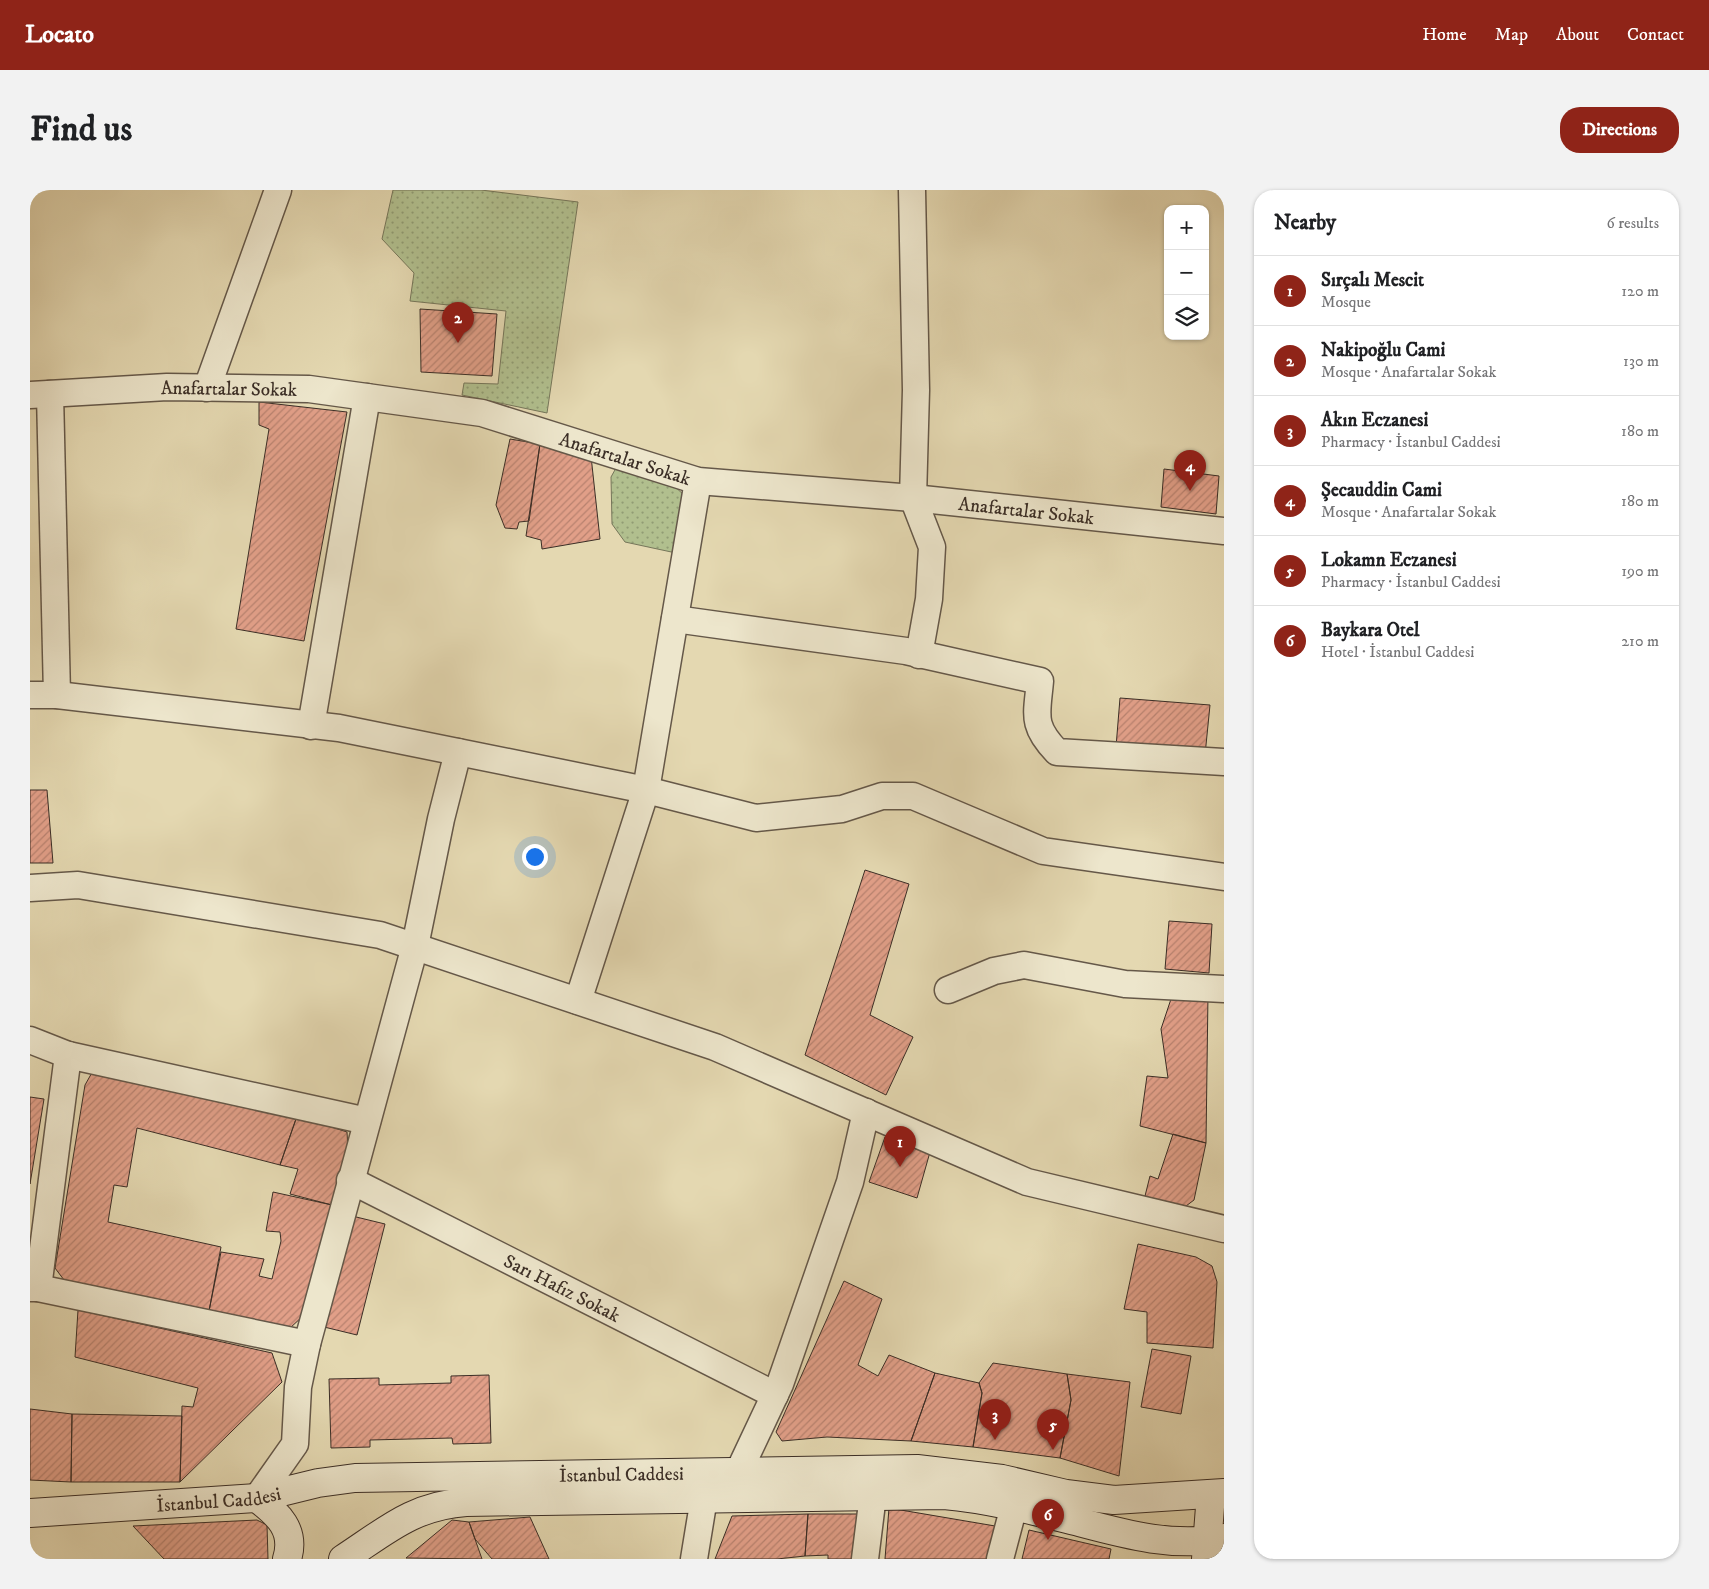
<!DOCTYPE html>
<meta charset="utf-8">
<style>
:root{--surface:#fff;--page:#f2f2f2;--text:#202124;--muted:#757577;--line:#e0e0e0;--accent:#8f2418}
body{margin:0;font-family:"IM FELL DW Pica",serif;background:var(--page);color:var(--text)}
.controls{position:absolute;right:15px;top:15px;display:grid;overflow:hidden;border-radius:10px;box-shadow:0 1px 4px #0004}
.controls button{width:45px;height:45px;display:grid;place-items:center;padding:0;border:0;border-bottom:1px solid var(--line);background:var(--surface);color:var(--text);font:25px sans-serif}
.you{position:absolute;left:504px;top:666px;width:18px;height:18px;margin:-12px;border:4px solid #fff;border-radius:50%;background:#1a73e8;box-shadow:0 0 0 8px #1a73e833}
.badge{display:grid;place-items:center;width:32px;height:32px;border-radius:50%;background:var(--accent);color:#fff;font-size:16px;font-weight:700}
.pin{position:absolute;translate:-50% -41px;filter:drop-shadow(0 1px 2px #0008)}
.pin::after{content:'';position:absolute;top:26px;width:18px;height:15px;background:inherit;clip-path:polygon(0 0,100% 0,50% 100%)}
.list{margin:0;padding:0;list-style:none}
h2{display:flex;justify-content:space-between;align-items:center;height:65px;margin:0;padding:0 20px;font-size:21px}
h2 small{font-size:16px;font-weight:400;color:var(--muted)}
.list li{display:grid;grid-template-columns:32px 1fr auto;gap:15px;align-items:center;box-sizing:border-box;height:70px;padding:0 20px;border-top:1px solid var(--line)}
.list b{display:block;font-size:19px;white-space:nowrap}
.list p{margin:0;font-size:16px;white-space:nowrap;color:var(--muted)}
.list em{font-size:16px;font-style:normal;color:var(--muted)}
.icon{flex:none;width:28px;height:28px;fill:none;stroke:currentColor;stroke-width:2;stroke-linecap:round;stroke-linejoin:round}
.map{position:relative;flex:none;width:1194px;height:1369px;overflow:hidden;border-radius:20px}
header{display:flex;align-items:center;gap:30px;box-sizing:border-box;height:70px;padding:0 25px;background:var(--accent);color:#fff}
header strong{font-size:24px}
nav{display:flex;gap:28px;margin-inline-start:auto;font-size:18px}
.intro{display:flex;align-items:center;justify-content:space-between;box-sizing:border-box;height:120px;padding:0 30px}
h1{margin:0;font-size:35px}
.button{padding:12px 22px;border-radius:20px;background:var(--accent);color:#fff;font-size:18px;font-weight:700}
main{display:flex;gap:30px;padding:0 30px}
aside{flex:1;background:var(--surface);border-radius:20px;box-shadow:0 1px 4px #0004}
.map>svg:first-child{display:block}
.grass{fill:url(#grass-dots);stroke:#76765a}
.building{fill:url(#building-hatch);stroke:#3b2e26}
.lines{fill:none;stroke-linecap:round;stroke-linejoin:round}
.street-casing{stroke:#655849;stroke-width:29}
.secondary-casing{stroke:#3b2e26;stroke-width:30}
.street{stroke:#ede6cc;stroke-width:26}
.secondary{stroke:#ede6cc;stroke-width:28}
.labels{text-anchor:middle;stroke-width:4;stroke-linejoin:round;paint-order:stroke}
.street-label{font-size:19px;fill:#3b2e26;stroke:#ede6cc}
</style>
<header>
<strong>Locato</strong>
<nav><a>Home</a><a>Map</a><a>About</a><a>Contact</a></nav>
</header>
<div class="intro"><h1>Find us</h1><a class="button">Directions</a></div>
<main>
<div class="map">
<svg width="1194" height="1369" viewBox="0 0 1194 1369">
<defs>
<pattern id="grass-dots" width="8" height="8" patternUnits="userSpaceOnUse" patternTransform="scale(1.25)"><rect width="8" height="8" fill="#b1bf8e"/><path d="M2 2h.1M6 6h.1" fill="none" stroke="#919c74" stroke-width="1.8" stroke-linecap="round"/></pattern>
<pattern id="building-hatch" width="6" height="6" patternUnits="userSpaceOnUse" patternTransform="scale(1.25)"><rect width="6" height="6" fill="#e19f88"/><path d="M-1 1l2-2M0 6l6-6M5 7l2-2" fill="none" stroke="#b8826f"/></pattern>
</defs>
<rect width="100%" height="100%" fill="#e4d8b1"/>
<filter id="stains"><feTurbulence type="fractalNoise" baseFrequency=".004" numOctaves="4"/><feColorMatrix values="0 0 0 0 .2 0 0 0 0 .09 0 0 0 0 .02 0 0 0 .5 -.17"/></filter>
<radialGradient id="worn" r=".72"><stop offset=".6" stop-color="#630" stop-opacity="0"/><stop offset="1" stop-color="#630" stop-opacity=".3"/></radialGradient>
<!-- grass -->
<path class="grass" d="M363,0H451L548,12L517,223L432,205L434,193L468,194L476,121L380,111L384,83L352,49Z
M586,278L643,295L654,305L646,363L595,352L582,334L581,287Z"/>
<!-- building -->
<path class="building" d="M390,119L467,124L462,186L391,182Z
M229,212L317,222L274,451L206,439L239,239L229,235Z
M480,249L510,254L499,331L489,332L487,339L475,338L466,315Z
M510,254L561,266L570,349L512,359L511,350L496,346Z
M1134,279L1189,286L1186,324L1131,317Z
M1090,508L1180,515L1175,565L1086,557Z
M0,600H17L23,673H0Z
M835,680L879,694L840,825L883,847L856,905L775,865Z
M1139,731L1182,734L1179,783L1135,779Z
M1144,800L1178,804L1176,953L1110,936L1117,886L1138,888L1131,839Z
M64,879L267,926L250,975L107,938L97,997L84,995L78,1032L191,1057L179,1121L34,1090L25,1078L55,895Z
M0,907L14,909L0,994Z
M267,926L317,942L318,960L302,1015L260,1004L268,979L250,975Z
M872,943L900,962L887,1008L839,992L855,947Z
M1143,944L1176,953L1164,1010L1152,1019L1115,1006L1120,986L1128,989Z
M243,1002L302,1015L274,1125L259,1139L179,1121L191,1062L234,1069L229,1086L242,1089L251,1051L250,1042L236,1041Z
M318,1025L355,1034L327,1145L290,1136Z
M1108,1054L1166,1067L1182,1076L1187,1092L1183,1158L1117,1153V1122L1094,1119Z
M814,1091L852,1109L828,1175L848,1186L859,1165L905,1183L881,1251L797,1247L752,1251L746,1242Z
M48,1120L242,1163L252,1192L150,1292L152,1216L163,1217L168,1198L45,1167Z
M1122,1159L1161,1166L1151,1224L1111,1217Z
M963,1173L1037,1184L1041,1210L1030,1268L943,1257L952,1203L949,1193Z
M905,1183L949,1193L952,1203L943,1257L881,1251Z
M1037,1184L1100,1192L1089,1286L1030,1268L1041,1210Z
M459,1185L461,1253L423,1254L422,1248L340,1250V1257L301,1258L299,1189L349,1188V1195L421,1193V1186Z
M0,1219L42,1224L41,1292L0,1290Z
M42,1224L152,1226L150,1292H41Z
M859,1318L971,1337L963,1369H855Z
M778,1324L775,1366L747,1369H685L702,1326Z
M778,1324H834L828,1369H798V1365L775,1366Z
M500,1327L519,1369H462L445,1349L439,1332Z
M227,1330L237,1335L238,1369H134L103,1336Z
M422,1330L439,1332L452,1369L376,1368Z
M999,1340L1081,1359L1079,1369H992Z"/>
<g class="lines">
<defs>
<g id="street">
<path d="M882,0L886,200L883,308L902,357L899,409L889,465"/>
<path d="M177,198L248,0"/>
<path d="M20,204L27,505"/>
<path id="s1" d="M0,205L137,197L279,199L452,223L668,291L883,308L1194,341"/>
<path d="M645,429L876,461L1010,491C1007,525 1001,535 1027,562L1194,572"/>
<path d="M0,505H27L309,538L616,600L726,628L812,619L852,606H883L1013,661L1194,687"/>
<path d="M281,536L337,207"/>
<path d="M0,698L48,695L350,745L685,857L997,992L1194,1039"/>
<path d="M918,800L964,781L994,775L1095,794L1194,799"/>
<path d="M548,811L616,600L668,291"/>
<path d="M0,850L38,865L337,931"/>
<path id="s2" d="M320,990L745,1205"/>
<path d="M0,1098H8L277,1154"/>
<path d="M8,1098L38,865"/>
<path d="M709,1281L750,1194L820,992L836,922"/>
<path d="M227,1308L265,1254L268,1197L277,1154L385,756L411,629L428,562"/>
<path d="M664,1369L674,1308"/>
<path d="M835,1369L843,1305"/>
<path d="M970,1369L984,1316"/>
</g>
<g id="secondary">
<path d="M227,1308C248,1324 266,1340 257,1369"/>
<path id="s3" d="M0,1323L227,1308L288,1293L325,1288L887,1279L972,1289L1036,1304L1084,1310L1194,1303"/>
<path d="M313,1369C356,1341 382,1316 436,1312L914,1305C959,1309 1001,1320 1045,1331C1094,1344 1143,1358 1194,1348"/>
<path d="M1176,1369L1181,1304"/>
</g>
</defs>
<!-- street casing -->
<use href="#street" class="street-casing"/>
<!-- secondary casing -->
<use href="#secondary" class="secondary-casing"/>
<!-- street -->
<use href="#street" class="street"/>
<!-- secondary -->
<use href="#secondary" class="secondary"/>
</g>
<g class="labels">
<!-- street labels -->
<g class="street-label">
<text dy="7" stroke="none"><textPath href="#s1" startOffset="199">Anafartalar Sokak</textPath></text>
<text dy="7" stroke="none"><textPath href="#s1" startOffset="604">Anafartalar Sokak</textPath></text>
<text dy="7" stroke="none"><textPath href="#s1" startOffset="1010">Anafartalar Sokak</textPath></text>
<text dy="7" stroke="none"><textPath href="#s2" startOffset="238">Sarı Hafız Sokak</textPath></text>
<text dy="7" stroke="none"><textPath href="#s3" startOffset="594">İstanbul Caddesi</textPath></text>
<text dy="7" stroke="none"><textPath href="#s3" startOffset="189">İstanbul Caddesi</textPath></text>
</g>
</g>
<rect width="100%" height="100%" filter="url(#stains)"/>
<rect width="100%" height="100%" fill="url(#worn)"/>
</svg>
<div class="controls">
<button>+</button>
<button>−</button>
<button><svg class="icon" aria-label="layers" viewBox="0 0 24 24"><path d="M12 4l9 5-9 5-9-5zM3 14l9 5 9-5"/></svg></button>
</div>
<div class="you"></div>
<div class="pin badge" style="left:870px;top:977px">1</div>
<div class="pin badge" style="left:428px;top:153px">2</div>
<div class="pin badge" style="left:965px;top:1250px">3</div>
<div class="pin badge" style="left:1160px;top:301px">4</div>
<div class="pin badge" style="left:1023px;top:1260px">5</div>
<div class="pin badge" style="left:1018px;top:1350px">6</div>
</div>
<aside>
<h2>Nearby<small>6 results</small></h2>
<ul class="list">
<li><span class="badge">1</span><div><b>Sırçalı Mescit</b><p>Mosque</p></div><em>120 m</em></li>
<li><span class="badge">2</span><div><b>Nakipoğlu Cami</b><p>Mosque · Anafartalar Sokak</p></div><em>130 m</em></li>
<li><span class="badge">3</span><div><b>Akın Eczanesi</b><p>Pharmacy · İstanbul Caddesi</p></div><em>180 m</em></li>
<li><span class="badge">4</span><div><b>Şecauddin Cami</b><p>Mosque · Anafartalar Sokak</p></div><em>180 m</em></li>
<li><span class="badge">5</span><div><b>Lokamn Eczanesi</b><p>Pharmacy · İstanbul Caddesi</p></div><em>190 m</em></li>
<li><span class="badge">6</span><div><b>Baykara Otel</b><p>Hotel · İstanbul Caddesi</p></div><em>210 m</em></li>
</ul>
</aside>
</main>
